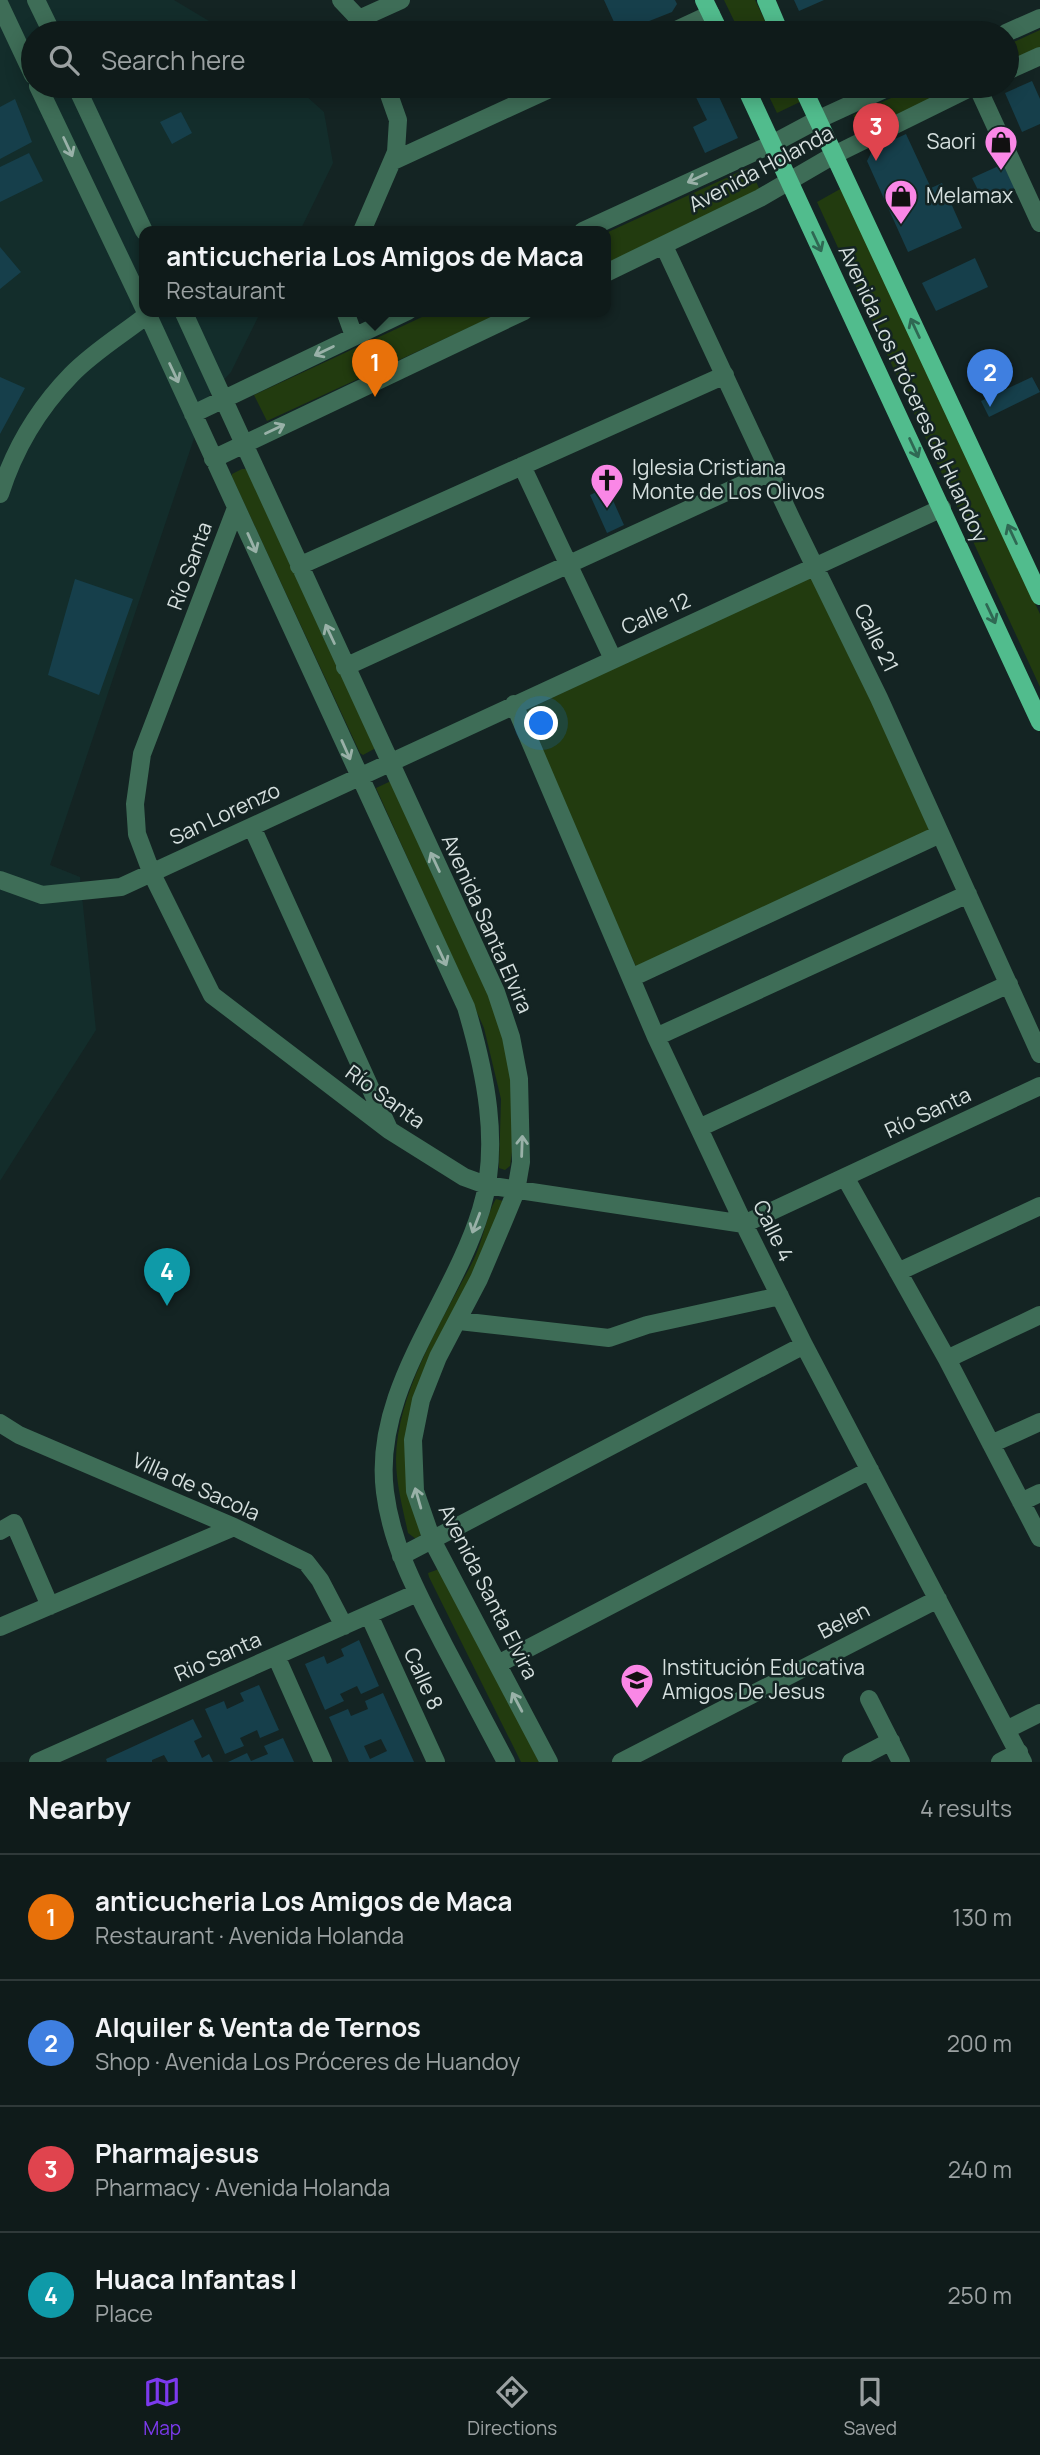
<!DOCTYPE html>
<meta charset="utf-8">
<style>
:root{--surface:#0f1b1a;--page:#182423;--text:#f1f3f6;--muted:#9ba1a2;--line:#2f3939;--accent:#7c3aed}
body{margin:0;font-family:Manrope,sans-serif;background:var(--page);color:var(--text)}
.you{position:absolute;left:542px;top:724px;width:24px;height:24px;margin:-18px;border:5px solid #fff;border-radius:50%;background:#1a73e8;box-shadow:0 0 0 10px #1a73e833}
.badge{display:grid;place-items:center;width:46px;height:46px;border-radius:50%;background:var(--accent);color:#fff;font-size:23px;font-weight:700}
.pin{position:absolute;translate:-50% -58px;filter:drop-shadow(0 2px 4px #0008)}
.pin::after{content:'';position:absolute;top:37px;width:24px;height:21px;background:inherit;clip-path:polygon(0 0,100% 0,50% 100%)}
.popup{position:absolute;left:139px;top:226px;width:472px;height:91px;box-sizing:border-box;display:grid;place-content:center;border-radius:14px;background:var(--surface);filter:drop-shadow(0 2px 5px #0005);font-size:23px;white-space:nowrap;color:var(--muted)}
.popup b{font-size:26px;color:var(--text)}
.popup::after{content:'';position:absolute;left:50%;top:100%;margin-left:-14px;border:14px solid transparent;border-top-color:var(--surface)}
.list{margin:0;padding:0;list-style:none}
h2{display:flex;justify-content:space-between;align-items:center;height:91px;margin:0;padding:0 28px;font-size:30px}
h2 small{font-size:23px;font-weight:400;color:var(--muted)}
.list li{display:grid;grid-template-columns:46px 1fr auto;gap:21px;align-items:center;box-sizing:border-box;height:126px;padding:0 28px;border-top:2px solid var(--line)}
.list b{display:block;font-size:26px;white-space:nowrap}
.list p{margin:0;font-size:23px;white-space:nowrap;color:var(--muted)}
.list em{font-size:23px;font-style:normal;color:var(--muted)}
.icon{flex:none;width:38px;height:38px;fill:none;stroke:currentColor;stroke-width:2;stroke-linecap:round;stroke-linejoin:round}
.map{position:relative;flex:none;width:1040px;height:1762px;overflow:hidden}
.search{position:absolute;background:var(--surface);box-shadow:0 4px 18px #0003;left:21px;right:21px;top:21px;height:77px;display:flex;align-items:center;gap:18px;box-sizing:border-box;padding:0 24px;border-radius:38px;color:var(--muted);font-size:26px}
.sheet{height:595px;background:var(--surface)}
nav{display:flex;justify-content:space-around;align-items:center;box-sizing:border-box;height:98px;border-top:2px solid var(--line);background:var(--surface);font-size:19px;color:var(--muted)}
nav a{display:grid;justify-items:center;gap:4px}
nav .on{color:var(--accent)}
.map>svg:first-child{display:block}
.built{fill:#132d2b}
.green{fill:#223b0f}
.building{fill:#163f4b;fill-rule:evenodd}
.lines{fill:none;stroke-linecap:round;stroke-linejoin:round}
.minor{stroke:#3e6d57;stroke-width:18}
.major{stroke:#51bc8d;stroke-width:18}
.oneway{stroke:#99b1a8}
.oneway2{stroke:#2f6853}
.labels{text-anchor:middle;stroke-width:5;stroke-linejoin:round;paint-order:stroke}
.poi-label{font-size:21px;fill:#d5dfde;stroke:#142423;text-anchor:start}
.street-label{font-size:21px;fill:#d5dfde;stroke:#142423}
</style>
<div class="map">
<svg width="1040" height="1762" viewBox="0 0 1040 1762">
<rect width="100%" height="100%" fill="#142423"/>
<!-- built -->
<path class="built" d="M0,0H174L229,33H33V86H295L324,112L333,163L300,231H144V311H261L231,372L208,397L50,865L80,877L96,1030L0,1181Z"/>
<!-- green -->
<path class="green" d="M724,0H755L771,33H740Z
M1040,30V52L1007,67V45Z
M764,86H795L802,101L777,113Z
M918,86H966L860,134L853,115Z
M750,167L761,193L606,265V233Z
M842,188L1040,614V687L817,202Z
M435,311H505L267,421L254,395Z
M242,469H247L375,744L374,749L363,755L360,753L232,477V474Z
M813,574L932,832L638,971L522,712Z
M391,781L485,982L504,1036L513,1086L514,1138L510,1166L505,1170L499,1168L501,1099L484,1028L376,788Z
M496,1199L503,1201L504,1205L414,1403L423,1533L416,1539L408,1533C403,1509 396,1484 396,1459C397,1391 444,1318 474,1259C483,1241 487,1213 496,1199Z
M442,1568L539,1762H521L429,1577L428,1573Z"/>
<!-- building -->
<path class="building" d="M604,0H675L677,4L672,12L619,33Z
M794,0H824L799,11Z
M1032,81L1040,99V124L1022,132L1005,93Z
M674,86H714L738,138L705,153L693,127L707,120L692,89L678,94Z
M15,99L32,142L0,159V107Z
M181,112L192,133L172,144L160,122Z
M906,134L931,188L942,183L962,228L908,252L867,161L873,149Z
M29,153L43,181L0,202V167Z
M1003,164L1015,188L984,202L972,178Z
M0,247L21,272L0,289Z
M975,258L988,287L936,311L922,283Z
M0,377L25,388L0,434Z
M1032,377L1040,392L989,417L981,401Z
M607,487L624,525L607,533L590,495Z
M75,579L133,599L99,695L48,675Z
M359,1640L379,1686L361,1694L357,1686L340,1694L344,1701L325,1710L305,1664L324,1656L327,1664L344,1656L341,1649Z
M259,1685L279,1730L260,1738L257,1730L240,1738L244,1746L225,1754L205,1709L224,1701L227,1709L244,1701L240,1693Z
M383,1693L414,1762H349L329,1717L348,1709L351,1716L368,1709L365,1701ZM381,1739L387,1751L370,1759L364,1746Z
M193,1719L202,1737L194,1741L202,1758L209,1754L213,1762H168L164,1755L152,1760V1762H107L106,1759Z
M283,1738L294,1762H228L247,1753L251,1761L268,1754L264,1746Z"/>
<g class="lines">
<!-- minor -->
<path class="minor" d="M36,0L52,33
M341,0L359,19L365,33
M0,5L33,75
M359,19L401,0
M670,33L711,14
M1006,33L1040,18
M1007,71L1040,56
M38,86L144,308
M76,86L144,231
M977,86L1040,223
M393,161L556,86
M362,231L396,152L398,120L386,86
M583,231L772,144L817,120L891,86
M664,246L791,518L879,698L1040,1054
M606,273L760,198L834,155L974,86
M146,311L466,1007C485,1071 501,1145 481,1210C452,1305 372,1390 385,1492C392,1548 419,1596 444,1645C465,1684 485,1723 506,1762
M183,311L496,992L511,1037L519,1079L521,1162L516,1191L504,1220L479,1279L438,1357L421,1400L413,1440L415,1491L432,1540L549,1762
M345,311L354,336
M193,414L408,311
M213,459L524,311
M522,466L613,659
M0,494C14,450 39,408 71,375C93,352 123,334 147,315
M236,508L142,754L135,804L137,834L152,874L212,995L389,1130L464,1177L486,1185L744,1224L1040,1086
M299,566L725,375
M345,667L770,472
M514,704L656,1037L744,1224L804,1345L1023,1762
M252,827L388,1127
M0,880L42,895L121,887L942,508
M631,978L940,834
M656,1037L968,894
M699,1128L1009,984
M845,1177L947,1359L1040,1538
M898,1272L1040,1206
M459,1321L609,1338L647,1325L780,1296
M947,1359L1040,1315
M0,1423L19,1435L234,1527L306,1562L320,1580L344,1626
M991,1444L1040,1422
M1021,1502L1040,1493
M0,1531L14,1523L50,1606
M401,1556L804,1345
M369,1615L436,1762
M0,1627L234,1527
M276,1656L323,1762
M498,1664L870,1470
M869,1699L901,1762
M1008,1729L1040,1713
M38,1762L417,1593
M621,1762L938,1599
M851,1762L891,1741
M1000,1762L1019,1752"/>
<!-- major -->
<path class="major" d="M704,0L720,33
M766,0L780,33
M745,86L1040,722
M802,86L1040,596"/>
</g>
<!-- one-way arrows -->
<defs><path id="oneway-shaft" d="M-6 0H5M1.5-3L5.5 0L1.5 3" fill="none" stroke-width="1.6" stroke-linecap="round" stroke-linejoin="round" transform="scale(1.75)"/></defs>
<g class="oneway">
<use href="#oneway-shaft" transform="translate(68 147) rotate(65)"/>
<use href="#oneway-shaft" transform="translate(697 178) rotate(155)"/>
<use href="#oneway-shaft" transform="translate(324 351) rotate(154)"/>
<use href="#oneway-shaft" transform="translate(174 373) rotate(65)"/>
<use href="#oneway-shaft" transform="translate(275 429) rotate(-25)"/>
<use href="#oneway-shaft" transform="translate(252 543) rotate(66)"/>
<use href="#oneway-shaft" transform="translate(330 634) rotate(-115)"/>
<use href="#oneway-shaft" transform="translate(346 750) rotate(66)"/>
<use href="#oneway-shaft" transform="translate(435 862) rotate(-115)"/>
<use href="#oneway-shaft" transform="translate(442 956) rotate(65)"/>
<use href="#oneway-shaft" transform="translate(522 1146) rotate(-88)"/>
<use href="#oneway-shaft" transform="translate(476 1223) rotate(111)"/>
<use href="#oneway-shaft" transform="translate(418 1498) rotate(-106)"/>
<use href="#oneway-shaft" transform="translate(517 1702) rotate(-118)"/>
</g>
<g class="oneway2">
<use href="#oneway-shaft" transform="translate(817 242) rotate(65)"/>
<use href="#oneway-shaft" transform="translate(915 328) rotate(-115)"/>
<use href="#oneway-shaft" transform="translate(914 448) rotate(65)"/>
<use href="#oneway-shaft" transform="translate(1012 534) rotate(-115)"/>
<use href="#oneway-shaft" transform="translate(991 614) rotate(65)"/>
</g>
<!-- icons -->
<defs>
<symbol id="shop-pin" viewBox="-11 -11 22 30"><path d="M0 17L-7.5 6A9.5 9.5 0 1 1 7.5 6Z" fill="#fa87e6" stroke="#142423"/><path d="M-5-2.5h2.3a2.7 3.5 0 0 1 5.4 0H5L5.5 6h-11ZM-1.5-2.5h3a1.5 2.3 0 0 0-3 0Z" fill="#111"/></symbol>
<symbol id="church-pin" viewBox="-11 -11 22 30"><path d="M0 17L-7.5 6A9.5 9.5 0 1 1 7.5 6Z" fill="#fa87e6" stroke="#142423"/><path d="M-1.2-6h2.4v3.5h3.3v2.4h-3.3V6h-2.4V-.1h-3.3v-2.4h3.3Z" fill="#111"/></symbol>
<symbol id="school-pin" viewBox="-11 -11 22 30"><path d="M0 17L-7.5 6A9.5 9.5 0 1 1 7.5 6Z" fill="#fa87e6" stroke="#142423"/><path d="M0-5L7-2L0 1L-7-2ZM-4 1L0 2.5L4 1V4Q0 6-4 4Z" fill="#111"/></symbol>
</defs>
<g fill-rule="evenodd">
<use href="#shop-pin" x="982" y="123" width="38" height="52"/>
<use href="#shop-pin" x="882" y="177" width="38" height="52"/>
<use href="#church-pin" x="588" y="461" width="38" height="52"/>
<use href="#school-pin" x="618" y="1661" width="38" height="52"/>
</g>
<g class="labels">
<!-- poi labels -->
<g class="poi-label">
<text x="976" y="149" text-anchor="end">Saori</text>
<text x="926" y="203">Melamax</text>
<text x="632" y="475">Iglesia Cristiana<tspan x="632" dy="24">Monte de Los Olivos</tspan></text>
<text x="662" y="1675">Institución Educativa<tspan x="662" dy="24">Amigos De Jesus</tspan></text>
</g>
<!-- street labels -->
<g class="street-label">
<text transform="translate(761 169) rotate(-28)" y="7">Avenida Holanda</text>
<text transform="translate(913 394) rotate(65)" y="7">Avenida Los Próceres de Huandoy</text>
<text transform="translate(190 566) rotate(-70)" y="7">Río Santa</text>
<text transform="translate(656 614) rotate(-24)" y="7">Calle 12</text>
<text transform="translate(876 638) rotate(64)" y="7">Calle 21</text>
<text transform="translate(225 814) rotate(-25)" y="7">San Lorenzo</text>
<text transform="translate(487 924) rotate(66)" y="7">Avenida Santa Elvira</text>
<text transform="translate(385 1097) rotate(36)" y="7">Río Santa</text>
<text transform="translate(928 1113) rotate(-25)" y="7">Río Santa</text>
<text transform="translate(773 1231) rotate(64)" y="7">Calle 4</text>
<text transform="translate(196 1487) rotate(24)" y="7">Villa de Sacola</text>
<text transform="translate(488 1592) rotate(63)" y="7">Avenida Santa Elvira</text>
<text transform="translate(844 1621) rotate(-27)" y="7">Belen</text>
<text transform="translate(218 1657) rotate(-24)" y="7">Rio Santa</text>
<text transform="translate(423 1679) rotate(66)" y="7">Calle 8</text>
</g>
</g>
</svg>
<div class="you"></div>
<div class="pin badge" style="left:375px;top:397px;background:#e8710a">1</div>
<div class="popup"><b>anticucheria Los Amigos de Maca</b>Restaurant</div>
<div class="pin badge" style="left:990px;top:407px;background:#3f7fe0">2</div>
<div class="pin badge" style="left:876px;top:161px;background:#e0444e">3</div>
<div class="pin badge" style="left:167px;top:1306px;background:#0f9aa8">4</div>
<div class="search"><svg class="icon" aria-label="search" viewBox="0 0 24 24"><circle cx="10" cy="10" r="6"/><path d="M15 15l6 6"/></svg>Search here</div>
</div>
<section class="sheet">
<h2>Nearby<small>4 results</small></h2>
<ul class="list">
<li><span class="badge" style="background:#e8710a">1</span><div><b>anticucheria Los Amigos de Maca</b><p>Restaurant · Avenida Holanda</p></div><em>130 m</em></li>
<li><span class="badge" style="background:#3f7fe0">2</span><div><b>Alquiler &amp; Venta de Ternos</b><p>Shop · Avenida Los Próceres de Huandoy</p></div><em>200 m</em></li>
<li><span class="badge" style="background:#e0444e">3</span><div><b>Pharmajesus</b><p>Pharmacy · Avenida Holanda</p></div><em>240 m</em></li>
<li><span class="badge" style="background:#0f9aa8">4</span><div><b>Huaca Infantas I</b><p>Place</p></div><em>250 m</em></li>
</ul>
</section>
<nav>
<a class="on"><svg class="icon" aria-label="map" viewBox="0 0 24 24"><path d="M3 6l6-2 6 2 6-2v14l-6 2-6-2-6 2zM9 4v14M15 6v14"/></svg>Map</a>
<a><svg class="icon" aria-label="directions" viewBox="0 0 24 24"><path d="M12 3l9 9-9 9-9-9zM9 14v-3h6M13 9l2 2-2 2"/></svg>Directions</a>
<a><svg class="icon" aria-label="saved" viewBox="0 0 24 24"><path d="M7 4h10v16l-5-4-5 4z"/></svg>Saved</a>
</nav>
